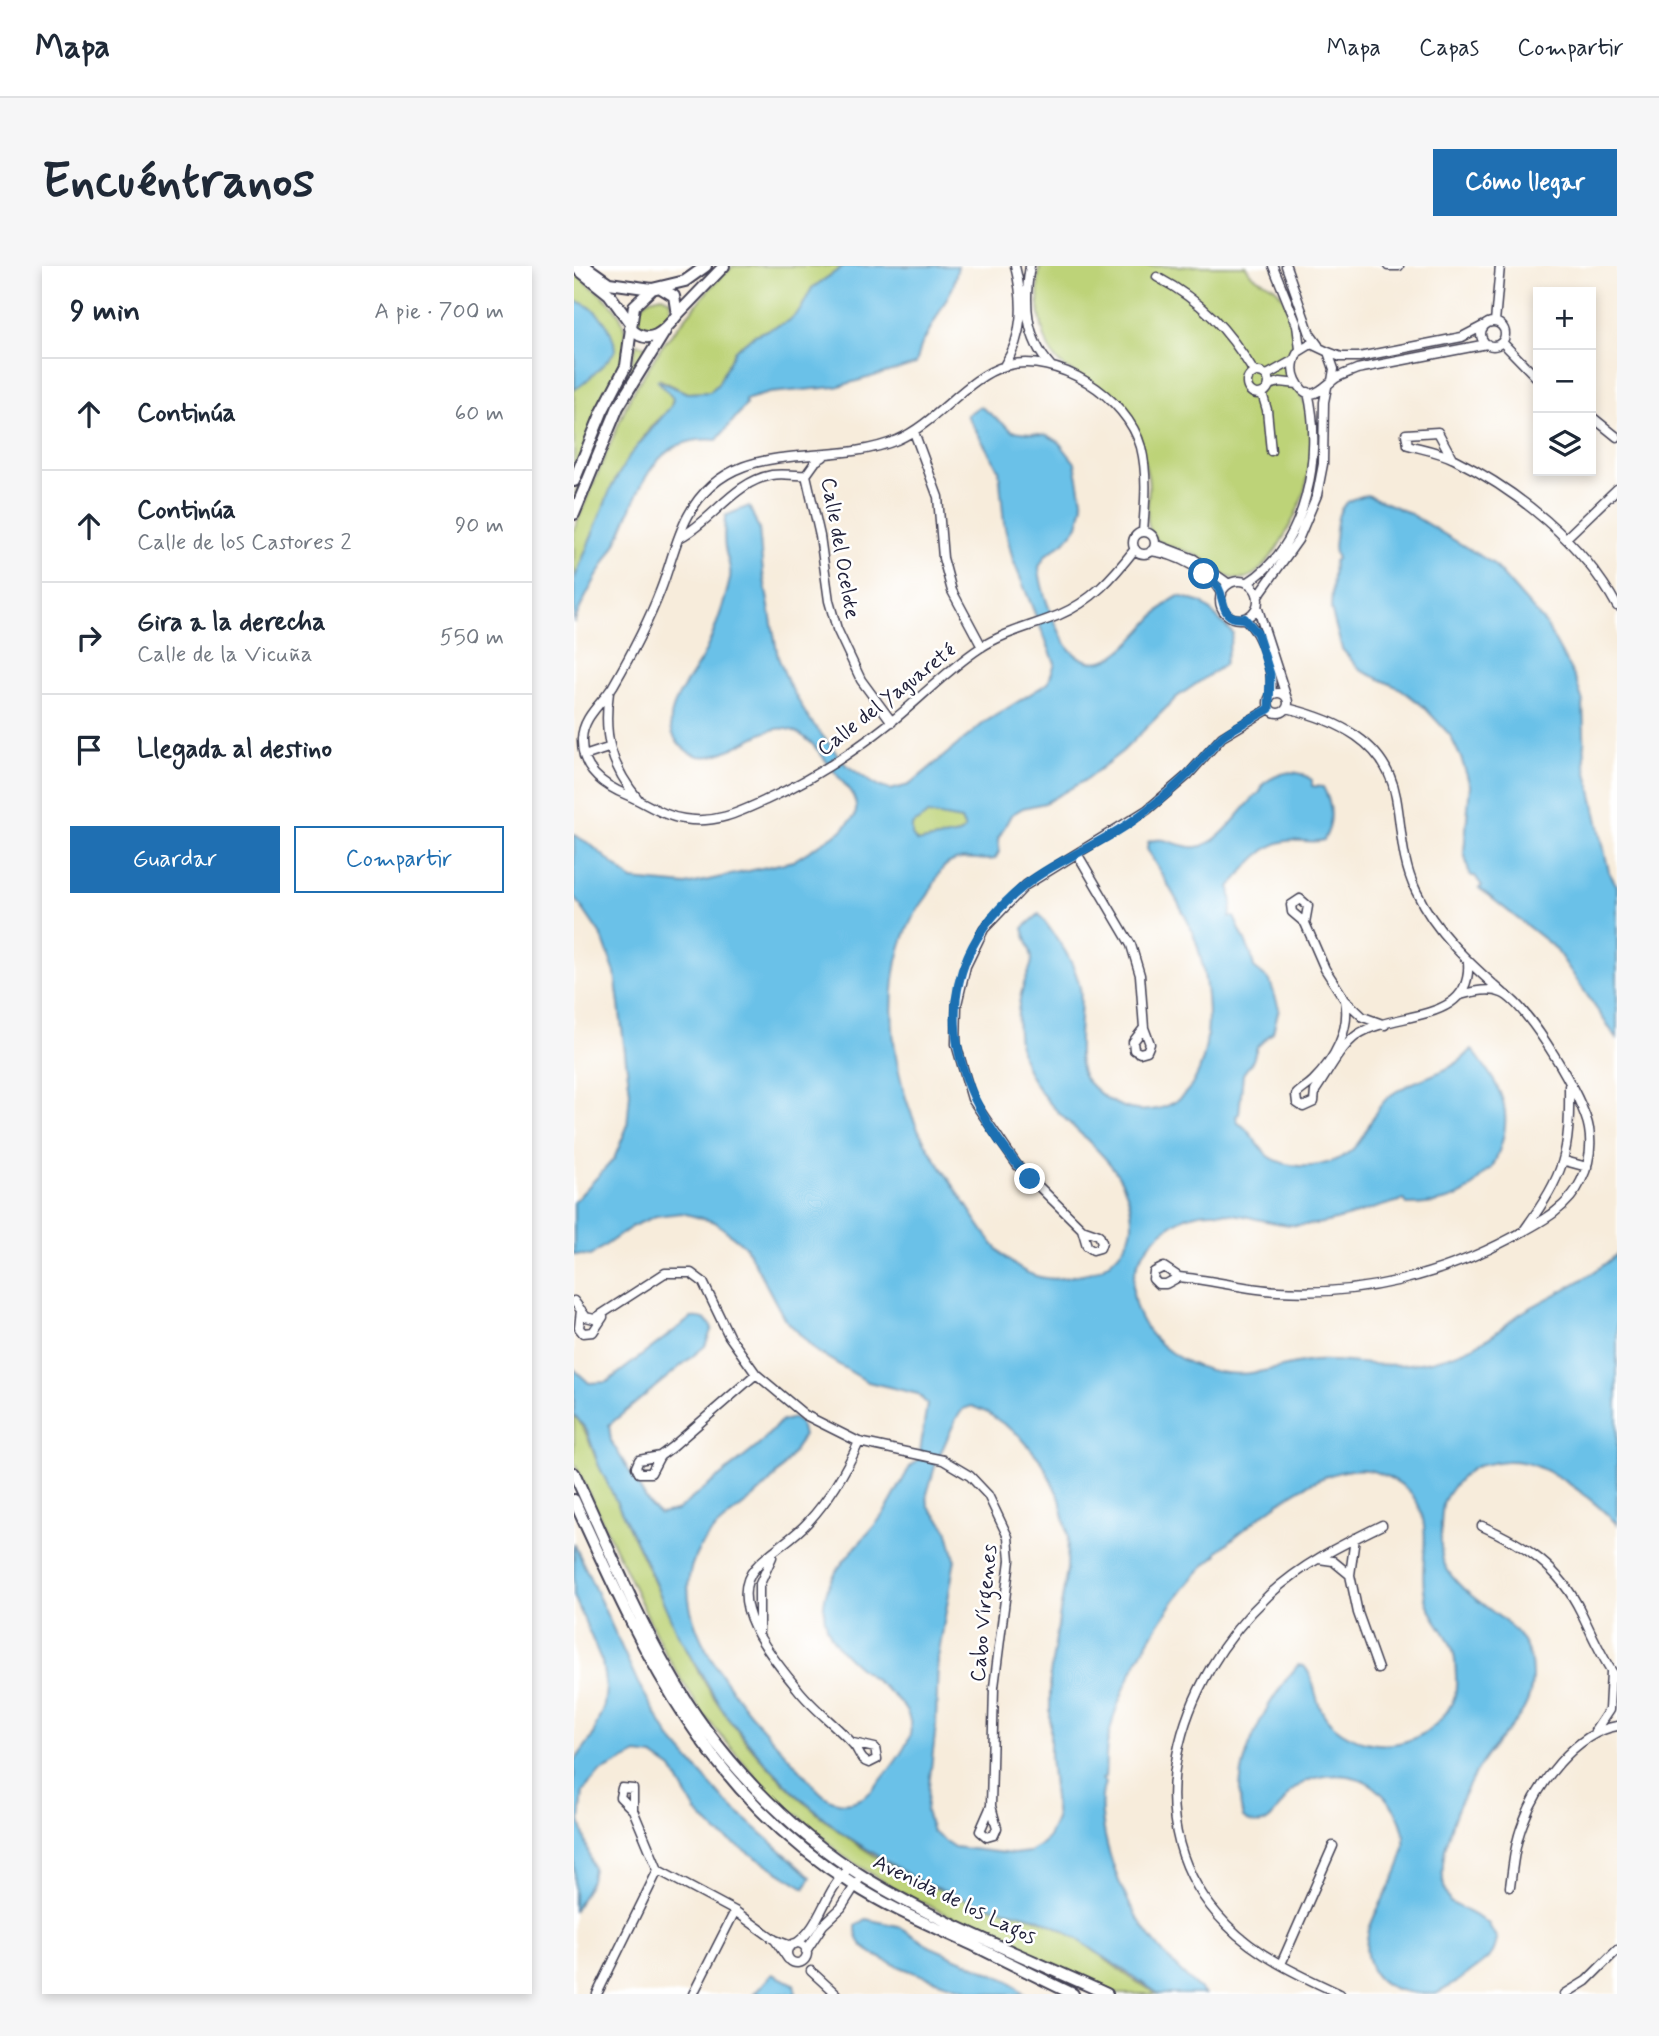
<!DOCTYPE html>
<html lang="es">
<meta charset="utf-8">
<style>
:root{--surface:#fff;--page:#f6f6f7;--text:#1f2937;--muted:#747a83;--line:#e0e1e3;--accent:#1f6fb2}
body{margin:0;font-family:Mynerve,sans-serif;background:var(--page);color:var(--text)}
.controls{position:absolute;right:21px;top:21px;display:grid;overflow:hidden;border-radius:0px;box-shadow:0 4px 10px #0003}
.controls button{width:63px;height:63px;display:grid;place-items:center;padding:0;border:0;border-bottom:2px solid var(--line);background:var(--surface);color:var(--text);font:35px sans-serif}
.stop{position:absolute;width:21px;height:21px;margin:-16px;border:5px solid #1f6fb2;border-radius:50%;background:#fff}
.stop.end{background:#1f6fb2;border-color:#fff;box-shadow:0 2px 7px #0008}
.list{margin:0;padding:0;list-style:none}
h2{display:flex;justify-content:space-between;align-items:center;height:91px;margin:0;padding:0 28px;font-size:30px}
h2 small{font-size:23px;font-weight:400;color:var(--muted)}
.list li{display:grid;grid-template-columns:46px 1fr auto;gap:21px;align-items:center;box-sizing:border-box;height:112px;padding:0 28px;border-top:2px solid var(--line)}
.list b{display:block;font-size:26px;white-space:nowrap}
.list p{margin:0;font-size:23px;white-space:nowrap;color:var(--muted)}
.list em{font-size:23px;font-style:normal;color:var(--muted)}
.actions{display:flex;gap:14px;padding:21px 28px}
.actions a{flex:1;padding:16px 0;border:2px solid var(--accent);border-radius:0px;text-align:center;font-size:24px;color:var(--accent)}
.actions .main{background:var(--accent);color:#fff}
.icon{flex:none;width:38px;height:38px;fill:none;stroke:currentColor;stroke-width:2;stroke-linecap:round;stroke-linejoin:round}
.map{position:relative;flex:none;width:1043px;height:1728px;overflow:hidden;border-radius:0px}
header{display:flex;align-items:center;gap:42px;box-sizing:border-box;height:98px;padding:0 35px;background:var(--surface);border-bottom:2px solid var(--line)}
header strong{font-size:33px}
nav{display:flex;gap:38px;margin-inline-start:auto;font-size:24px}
.intro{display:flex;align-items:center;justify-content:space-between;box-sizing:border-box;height:168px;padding:0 42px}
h1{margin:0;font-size:49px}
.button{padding:18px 32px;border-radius:0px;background:var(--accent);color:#fff;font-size:24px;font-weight:700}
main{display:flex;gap:42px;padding:0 42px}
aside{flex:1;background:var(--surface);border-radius:0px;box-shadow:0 4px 10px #0003}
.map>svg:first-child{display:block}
.green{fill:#bdd378;stroke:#707a5a;stroke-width:2}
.water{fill:#6bc1e8;stroke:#467292;stroke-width:2;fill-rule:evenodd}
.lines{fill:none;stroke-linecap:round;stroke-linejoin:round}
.street-casing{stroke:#424053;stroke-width:11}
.secondary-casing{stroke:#424053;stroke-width:14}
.street{stroke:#fff;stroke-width:8}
.secondary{stroke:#fff;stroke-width:10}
.route{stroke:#1f6fb2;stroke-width:9}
.labels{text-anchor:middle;stroke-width:5;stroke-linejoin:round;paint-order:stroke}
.street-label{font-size:21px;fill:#22223b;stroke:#fff}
</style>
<header>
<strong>Mapa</strong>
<nav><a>Mapa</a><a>Capas</a><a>Compartir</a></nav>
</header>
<div class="intro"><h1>Encuéntranos</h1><a class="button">Cómo llegar</a></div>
<main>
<aside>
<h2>9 min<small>A pie · 700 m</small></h2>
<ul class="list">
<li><svg class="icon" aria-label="ahead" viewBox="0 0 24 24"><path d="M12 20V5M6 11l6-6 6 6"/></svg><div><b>Continúa</b></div><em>60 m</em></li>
<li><svg class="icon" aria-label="ahead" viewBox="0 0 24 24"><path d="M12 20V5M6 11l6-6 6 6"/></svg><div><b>Continúa</b><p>Calle de los Castores 2</p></div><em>90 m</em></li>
<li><svg class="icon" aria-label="right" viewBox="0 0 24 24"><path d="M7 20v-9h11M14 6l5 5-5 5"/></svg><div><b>Gira a la derecha</b><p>Calle de la Vicuña</p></div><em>550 m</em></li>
<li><svg class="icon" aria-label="arrive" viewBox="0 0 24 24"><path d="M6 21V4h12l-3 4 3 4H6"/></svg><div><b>Llegada al destino</b></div></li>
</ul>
<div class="actions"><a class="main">Guardar</a><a>Compartir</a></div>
</aside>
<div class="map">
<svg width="1043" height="1728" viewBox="0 0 1043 1728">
<rect width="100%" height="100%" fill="#fff"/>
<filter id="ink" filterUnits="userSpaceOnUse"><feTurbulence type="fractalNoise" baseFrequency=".0143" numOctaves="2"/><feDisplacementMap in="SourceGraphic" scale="14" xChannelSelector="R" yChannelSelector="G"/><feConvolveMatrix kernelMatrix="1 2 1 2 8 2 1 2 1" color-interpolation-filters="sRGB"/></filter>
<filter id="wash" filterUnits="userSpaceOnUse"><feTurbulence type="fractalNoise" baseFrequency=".00686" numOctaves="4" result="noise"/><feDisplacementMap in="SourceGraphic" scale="28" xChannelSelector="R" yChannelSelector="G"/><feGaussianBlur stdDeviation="1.57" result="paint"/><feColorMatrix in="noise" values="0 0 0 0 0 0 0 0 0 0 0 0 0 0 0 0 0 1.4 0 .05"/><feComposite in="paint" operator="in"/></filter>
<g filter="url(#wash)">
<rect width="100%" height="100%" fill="#f7ecdb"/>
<!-- green -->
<path class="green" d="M159,0H270L238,22L227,43L215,55L181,69L161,84L144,118L136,126L113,127L85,113L99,132L96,143L76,162L42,212L0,314V263L57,129L88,80L138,20Z
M466,0H672C677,13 691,14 701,22C711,30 718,51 721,64C723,77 716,84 716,95C715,121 735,133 737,158C739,178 736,206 730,226C723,249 696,305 672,312C654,318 640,300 626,291C614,284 592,282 582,273C566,258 578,230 574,211C570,193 564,167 555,150C541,123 511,116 489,100C465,83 461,26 466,0Z
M0,6C33,36 60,44 49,95L0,208Z
M88,30L96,34L97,47L82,66L71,67L63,58L66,41L76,33Z
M63,78L76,81L0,242C0,205 37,144 53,109C58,99 59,86 63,78Z
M354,547L387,553L391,563L385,568L343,576L338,569V559Z
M0,1148C16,1169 16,1182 27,1204C61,1270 88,1340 124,1405C175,1497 273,1589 372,1626C407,1640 445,1643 479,1659C517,1677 546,1710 585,1728H542L330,1628L269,1590L224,1549L210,1542L196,1528L128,1447L91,1387L0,1196Z"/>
<!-- water -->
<path class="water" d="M270,0H384L379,21L347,80L342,98L262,121L195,127L171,134L172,139L143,174C76,168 66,226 43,275C29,302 10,328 0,357V314L37,222L55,190L98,139L99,132L83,114L113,127L136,126L144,118L161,84L181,69L215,55L227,43L238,22Z
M0,35C21,38 40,62 41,84C39,90 9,120 1,123Z
M406,140L439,165L473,169L484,175L501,197L509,239L504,260L490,276L472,289L465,301C467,327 478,350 489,373C493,381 499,388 507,392C545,413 575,343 605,330L628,337L659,367L650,399L603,431L549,485L513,513L471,537L449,542L437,549L424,573L425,586L421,593C404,596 392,588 375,597C364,603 360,622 352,632C304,691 313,795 343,861C356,889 375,911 391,937C416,976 445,1025 499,1010C510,1007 518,1008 529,1001C542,992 557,976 558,959C559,885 478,863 452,801C441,775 441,744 450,718C452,709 458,702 458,693C457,683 451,672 449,662L465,648C482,671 500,693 506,722C510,745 497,798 513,815C531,835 555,849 583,843C650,828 638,715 619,667C607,637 588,611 573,583L574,576C590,568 606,583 623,581C649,577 667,541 686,526L690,517C707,506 721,501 738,514V520L749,521C759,539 760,556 750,574C737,578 725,573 712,575C688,579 671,603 656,621L658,639L656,651H660L677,688L680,702L696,715L705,742L699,766L683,781L679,794L669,808L665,848L662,850L664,857C677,863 683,882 696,891C723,908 769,901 787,873C797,858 801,841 817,829C844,809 876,810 898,783C931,827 943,848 918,902C908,907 906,913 898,921C884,935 854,939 834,939L830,934C794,942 754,962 717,959C679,956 639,934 604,955C518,1006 567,1097 652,1107C682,1111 711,1098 740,1095C772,1093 803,1102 835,1098C863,1096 897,1085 920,1068C930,1061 938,1053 949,1046C982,1027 1014,1014 1043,988V1258C1020,1235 991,1211 961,1200C941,1192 924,1195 904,1200C893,1203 871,1227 869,1239C867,1250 865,1287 870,1297C892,1346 968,1351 957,1422C953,1450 930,1466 914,1488C890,1520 853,1598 876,1636L914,1657L923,1673C922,1678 921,1684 918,1688C911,1697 872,1724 861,1728C837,1728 807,1725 797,1702C769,1643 877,1594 805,1525C783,1504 739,1504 717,1526C709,1535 703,1548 693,1555C685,1561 675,1557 669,1552C655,1501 692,1436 724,1399L730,1400C744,1415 738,1442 760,1460C798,1492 855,1481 878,1437C884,1426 882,1407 881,1395C879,1370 858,1356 852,1333C844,1305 857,1272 846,1243C842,1231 829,1218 818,1213C810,1209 802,1205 793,1204C743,1198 680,1255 643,1286L644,1288C598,1324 544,1417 534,1475C531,1487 532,1500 531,1512L528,1513L531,1517C525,1534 528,1553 531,1570C545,1636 581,1686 631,1728H585L490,1664L464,1652L399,1636L345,1615L269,1568L225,1531L188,1493L152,1449L102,1365L71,1294L25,1200L13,1165L0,1148V1103L15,1117L33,1116L117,1052C128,1051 134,1053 138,1062L131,1080L35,1159L37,1175L77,1241L86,1248L102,1245L184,1180L206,1156L219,1152L226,1157L229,1170C217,1193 200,1214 180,1231C151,1255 122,1270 115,1311C106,1375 181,1455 222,1499C233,1510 245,1530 260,1535C276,1540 292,1533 302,1520C313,1507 329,1488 335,1472C352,1422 245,1404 250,1338C253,1302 291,1276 310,1247C320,1232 327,1216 336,1201L345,1193L353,1138L344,1128L294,1116L242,1085L210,1052L172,981L141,956L108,947L82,950L59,960L16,990L0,988V936L40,893L53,861L56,826L41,707L28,671L0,630V569L16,578L58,614L112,619L219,595L267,565L281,550C286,532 273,522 263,509C250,493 235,467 213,463C181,457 137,515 105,478C81,450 115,416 128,392C138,373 150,339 155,317C159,303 153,295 151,282C149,272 151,260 151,250L175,240L185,263L189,307L204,391L214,416L233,450L271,498L301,519L316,524L335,519L411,456L474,417L481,397L439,294L430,258L425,204L393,149ZM354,548L387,554L391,563L385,568L343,576L338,569V559ZM398,1140L414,1147L445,1169L468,1196L486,1233L494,1270L493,1303L476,1409V1491L482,1553L473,1573L465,1580L455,1586L439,1588L380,1581L358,1566L352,1545L362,1460L364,1392L381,1293L373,1263L354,1239L353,1228L362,1197L382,1153L389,1143Z
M793,229L833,246L918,297L971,357L1002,414L1009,436L1011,497L1035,606L1043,620V773L981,682L905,622L908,620L901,610H896L890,586L896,519L887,492L876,469L850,441L827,423L786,404L768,383L757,343L760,295L763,293C758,281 761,278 762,263C764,241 771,233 793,229Z
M0,1277L64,1417L96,1472L150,1534L237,1611L231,1622L143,1567L122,1546L98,1503L79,1490L63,1488L25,1507L9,1525L6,1555L19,1602L17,1614L0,1646V1496L18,1471L30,1439L32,1422L28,1396L0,1330Z
M292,1653L324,1660L357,1681L436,1715L450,1728C439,1728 428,1728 417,1728C392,1726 306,1698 289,1680C283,1674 282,1668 282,1660Z
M198,1708L220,1718L222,1728H180Z"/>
</g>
<g filter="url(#ink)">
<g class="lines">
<defs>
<path id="street" d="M456,0C450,36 451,72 477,100
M699,0L723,59L726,83
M712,0L736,68L744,79
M814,0H825
M583,11C628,35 654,63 680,106
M921,56L926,0
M907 68a12 12 0 1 1 24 0a12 12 0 1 1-24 0Z
M928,76L964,113
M754,86L767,91H785L888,71L911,59
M430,100C450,69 450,36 441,0
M673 117a11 11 0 1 1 22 0a11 11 0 1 1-22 0Z
M693,109L720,94
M758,115L760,103L754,86L737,78L724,86C719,95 717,104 722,114C735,141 748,122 762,112C769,108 776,106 783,103L913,78
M695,119L706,116L724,118
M688,127L693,144L697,185
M1017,150L1043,171
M340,166L364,231L369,292L378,325L408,381
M878,192L864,166L832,168L834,179C849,183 866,186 880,193C944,225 1009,277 1043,340
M232,209L246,270L255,335L263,363L287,414L318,456
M232,209L242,195L249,191
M559 277a11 11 0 1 1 22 0a11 11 0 1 1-22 0Z
M107,271C140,253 160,216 198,209C210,207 220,210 232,209
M992,272L1043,223
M581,278L620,293L655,318
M561,283C539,311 518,335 485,349C459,360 430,366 406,382C374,403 347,432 317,456C278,487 237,514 192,534C164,547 141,558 110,553C89,550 72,537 53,529C28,519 7,503 8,473C9,450 28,438 39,420C57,389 74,357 87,323C96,300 102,272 114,250C158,166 252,204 323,174C363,157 393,111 431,100C483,85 553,131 567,181C574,209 571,238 569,266
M577,285C603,288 635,305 648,328
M646 334a19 19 0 1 1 38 0a19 19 0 1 1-38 0Z
M673,317C733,280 749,189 734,126
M684,330L724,274L743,229L749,198L750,136L753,121
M683,340L713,433
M670,352C689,369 700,405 697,430
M35,426C29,469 36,499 64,533
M694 437a10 10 0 1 1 20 0a10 10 0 1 1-20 0Z
M713,442C762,454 812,475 822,531C828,564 827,594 842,625C861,666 896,698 929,727
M10,490L34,482
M504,589L557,679L566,709L570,762L576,778L573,785L566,787L560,784L559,776L570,762
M731,657L734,640L726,633L717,639L718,646L731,657L751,703L771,734L789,751L811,759
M771,734C777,764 760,794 739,815C733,821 727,823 722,829L723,837L729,841L740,836L741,825C753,808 766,781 783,769C819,744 899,759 894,696
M991,895L1013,901
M508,963L525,969L528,976L526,982L519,984L513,980L508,963L443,899L398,833L382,778L383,738L392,700L410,663L452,619L573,544L614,509L648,471L695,443
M951,963C991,907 996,888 995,820
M590,1001L605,1011L592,1018H584L579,1013L580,1006Z
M605,1011C638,1014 671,1023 704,1025C786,1030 867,1010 939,971C965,957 994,943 1007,915C1015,899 1018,880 1015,863C1011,835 954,738 928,727C915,721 898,726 886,729
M0,1035L12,1051L20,1053L91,1007H117L129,1016L155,1070L182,1108L231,1149L285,1176L369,1194L396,1210L414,1229L434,1271L436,1294L420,1421L417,1540L423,1562L420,1569L413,1571L406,1565L417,1540
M7,1044L5,1062L9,1067L19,1066L29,1051
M86,1190L77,1207H65L62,1201L65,1194L86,1190L98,1181L182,1108
M908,1260C951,1279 986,1302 1007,1346C1018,1368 1028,1393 1043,1413
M745,1293L759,1295L776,1309L781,1272
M776,1309L784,1347L804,1403
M185,1366V1320L198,1291
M1021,1465L1035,1444L1037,1406
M279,1477L301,1482L303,1493L295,1497C285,1494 286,1485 279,1478C261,1458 239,1443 223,1422C200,1394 150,1336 182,1301C195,1286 219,1273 234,1256C256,1232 272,1205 285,1176
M59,1544L46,1531L48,1522L59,1523V1544L84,1604L161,1645L201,1674
M936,1621C939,1599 941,1577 949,1557C963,1519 1001,1467 1043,1460
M213 1687a10 10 0 1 1 20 0a10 10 0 1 1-20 0Z
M221,1678C247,1661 250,1627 271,1607
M232,1685L249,1659L267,1642L284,1615
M214,1693L201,1674L217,1680
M707,1698L759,1580
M237,1705L262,1728
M23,1728L84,1604
M119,1728L161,1645
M766,1728C727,1710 683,1690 653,1659C555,1560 604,1414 695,1329C728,1298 767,1279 808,1259
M991,1728L1012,1715L1043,1684"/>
<path id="secondary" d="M0,0L35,28L56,57
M11,0L35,17L78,23
M103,49L150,0
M56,62C75,82 91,65 103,49L100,30L87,22
M0,215L28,146L52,100L60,40L78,23L111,15L132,0
M0,248L44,141L91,65
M0,1207C31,1273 58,1341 94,1404C140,1488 212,1563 293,1613C368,1659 453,1691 533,1728
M0,1234C71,1389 129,1523 280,1619C317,1643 359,1660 399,1679C432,1695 465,1712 499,1728"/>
</defs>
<!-- street casing -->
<use href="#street" class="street-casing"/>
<!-- secondary casing -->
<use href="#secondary" class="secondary-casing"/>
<!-- street -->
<use href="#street" class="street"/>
<!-- secondary -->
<use href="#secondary" class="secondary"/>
</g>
</g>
<g class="lines" filter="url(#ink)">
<!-- route -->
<path class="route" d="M456,913C373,823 343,706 450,620C482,594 526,579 560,554C580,539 600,523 617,505C628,494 638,480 649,470C663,459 680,452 695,443L696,408L683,367L670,352C649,354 651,340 646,326C644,318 636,313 630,308"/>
</g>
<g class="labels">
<!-- street labels -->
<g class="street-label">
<text transform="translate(267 282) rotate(80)" y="7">Calle del Ocelote</text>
<text transform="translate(312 433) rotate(-38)" y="7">Calle del Yaguareté</text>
<text transform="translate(409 1347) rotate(-85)" y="7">Cabo Vírgenes</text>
<text transform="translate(381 1633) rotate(26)" y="7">Avenida de los Lagos</text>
</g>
</g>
</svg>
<div class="controls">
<button>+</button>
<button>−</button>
<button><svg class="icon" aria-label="layers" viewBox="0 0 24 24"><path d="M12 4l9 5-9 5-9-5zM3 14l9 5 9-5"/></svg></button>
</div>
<div class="stop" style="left:630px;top:308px"></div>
<div class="stop end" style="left:456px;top:913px"></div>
</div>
</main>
